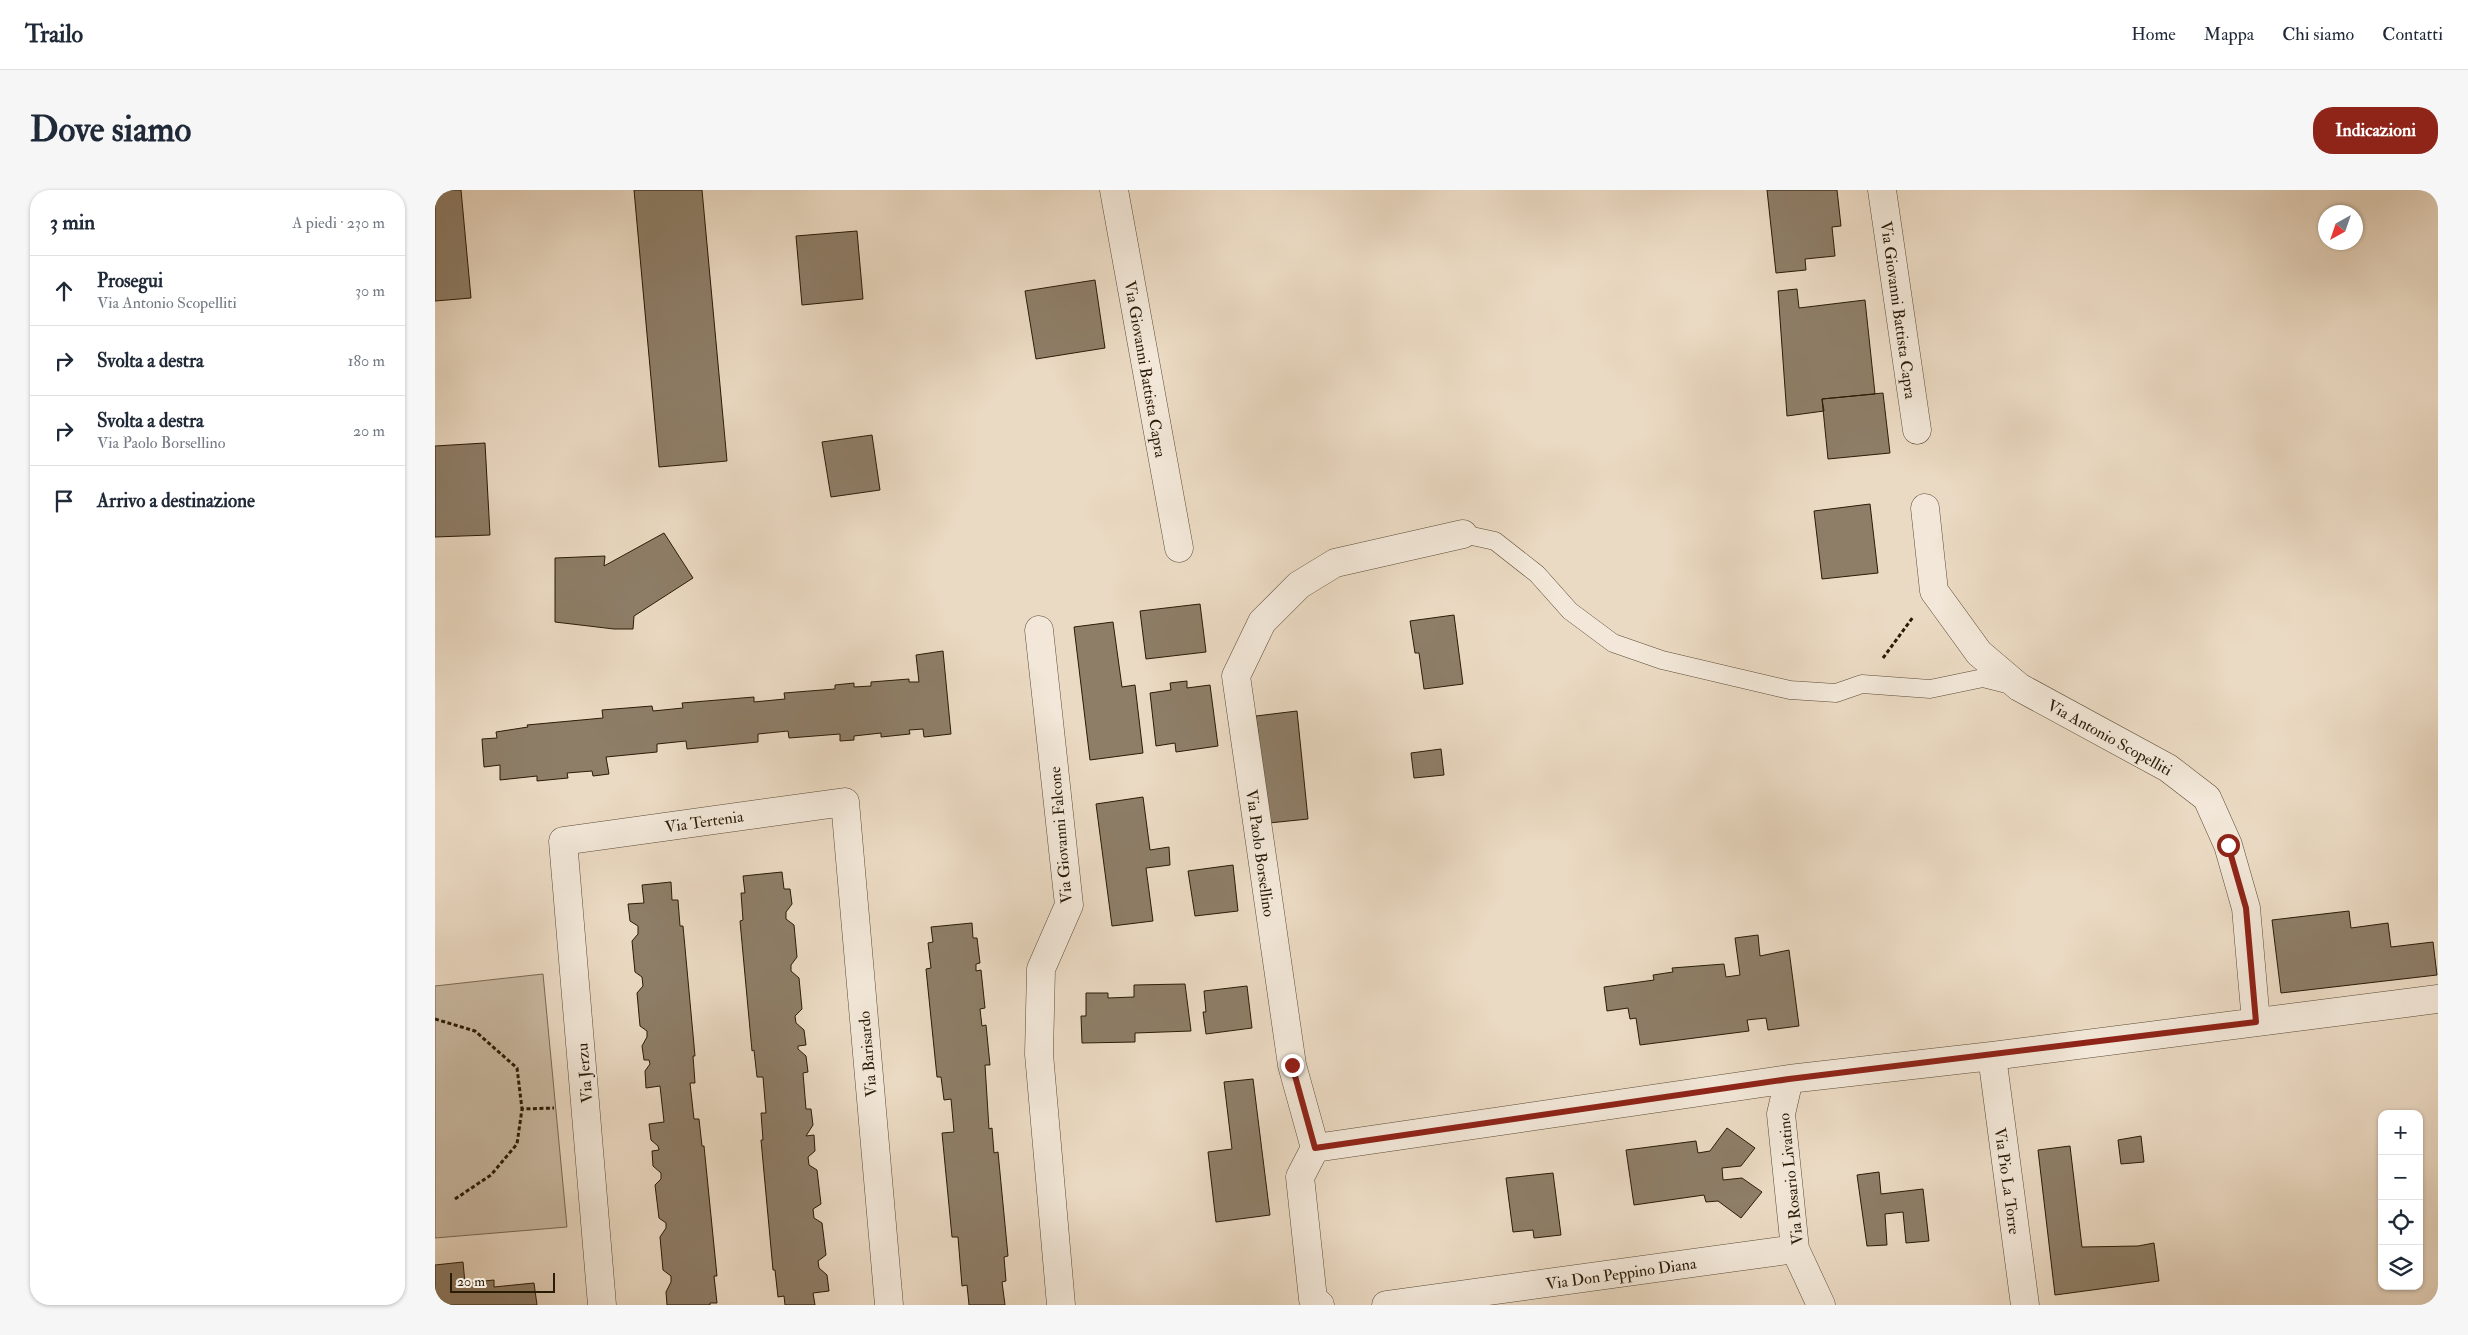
<!DOCTYPE html>
<html lang="it">
<meta charset="utf-8">
<style>
:root{--surface:#fff;--page:#f6f6f7;--text:#1f2937;--muted:#747a83;--line:#e0e1e3;--accent:#8f2418}
body{margin:0;font-family:"IM FELL Double Pica",serif;background:var(--page);color:var(--text)}
.controls{position:absolute;right:15px;bottom:15px;display:grid;overflow:hidden;border-radius:10px;box-shadow:0 1px 4px #0004}
.controls button{width:45px;height:45px;display:grid;place-items:center;padding:0;border:0;border-bottom:1px solid var(--line);background:var(--surface);color:var(--text);font:25px sans-serif}
.compass{position:absolute;left:1883px;top:15px;width:45px;height:45px;border-radius:50%;background:var(--surface);box-shadow:0 1px 4px #0004;rotate:220deg}
.scale{position:absolute;left:15px;bottom:12px;width:105px;box-sizing:border-box;padding-left:5px;border:2px solid #2a1b06;border-top:0;font-size:14px;line-height:18px;white-space:nowrap;color:#2a1b06;-webkit-text-stroke:4px #f2e7d8;paint-order:stroke}
.stop{position:absolute;width:15px;height:15px;margin:-11px;border:4px solid #8f2418;border-radius:50%;background:#fff}
.stop.end{background:#8f2418;border-color:#fff;box-shadow:0 1px 5px #0008}
.list{margin:0;padding:0;list-style:none}
h2{display:flex;justify-content:space-between;align-items:center;height:65px;margin:0;padding:0 20px;font-size:21px}
h2 small{font-size:16px;font-weight:400;color:var(--muted)}
.list li{display:grid;grid-template-columns:32px 1fr auto;gap:15px;align-items:center;box-sizing:border-box;height:70px;padding:0 20px;border-top:1px solid var(--line)}
.list b{display:block;font-size:19px;white-space:nowrap}
.list p{margin:0;font-size:16px;white-space:nowrap;color:var(--muted)}
.list em{font-size:16px;font-style:normal;color:var(--muted)}
.icon{flex:none;width:28px;height:28px;fill:none;stroke:currentColor;stroke-width:2;stroke-linecap:round;stroke-linejoin:round}
.map{position:relative;flex:none;width:2003px;height:1115px;overflow:hidden;border-radius:20px}
header{display:flex;align-items:center;gap:30px;box-sizing:border-box;height:70px;padding:0 25px;background:var(--surface);border-bottom:1px solid var(--line)}
header strong{font-size:24px}
nav{display:flex;gap:28px;margin-inline-start:auto;font-size:18px}
.intro{display:flex;align-items:center;justify-content:space-between;box-sizing:border-box;height:120px;padding:0 30px}
h1{margin:0;font-size:35px}
.button{padding:12px 22px;border-radius:20px;background:var(--accent);color:#fff;font-size:18px;font-weight:700}
main{display:flex;gap:30px;padding:0 30px}
aside{flex:1;background:var(--surface);border-radius:20px;box-shadow:0 1px 4px #0004}
.map>svg:first-child{display:block}
.green{fill:#cabaa3;stroke:#7a6a54}
.building{fill:#8e7e68;stroke:#2a1b06}
.lines{fill:none;stroke-linecap:round;stroke-linejoin:round}
.service-casing{stroke:#5a4b35;stroke-width:19}
.minor-casing{stroke:#5a4b35;stroke-width:29}
.path{stroke:#2a1b06;stroke-width:3;stroke-dasharray:4 2.5;stroke-linecap:butt}
.service{stroke:#f2e7d8;stroke-width:18}
.minor{stroke:#f2e7d8;stroke-width:28}
.route{stroke:#8f2418;stroke-width:6}
.labels{text-anchor:middle;stroke-width:4;stroke-linejoin:round;paint-order:stroke}
.street-label{font-size:16px;fill:#2a1b06;stroke:#f2e7d8}
</style>
<header>
<strong>Trailo</strong>
<nav><a>Home</a><a>Mappa</a><a>Chi siamo</a><a>Contatti</a></nav>
</header>
<div class="intro"><h1>Dove siamo</h1><a class="button">Indicazioni</a></div>
<main>
<aside>
<h2>3 min<small>A piedi · 230 m</small></h2>
<ul class="list">
<li><svg class="icon" aria-label="ahead" viewBox="0 0 24 24"><path d="M12 20V5M6 11l6-6 6 6"/></svg><div><b>Prosegui</b><p>Via Antonio Scopelliti</p></div><em>30 m</em></li>
<li><svg class="icon" aria-label="right" viewBox="0 0 24 24"><path d="M7 20v-9h11M14 6l5 5-5 5"/></svg><div><b>Svolta a destra</b></div><em>180 m</em></li>
<li><svg class="icon" aria-label="right" viewBox="0 0 24 24"><path d="M7 20v-9h11M14 6l5 5-5 5"/></svg><div><b>Svolta a destra</b><p>Via Paolo Borsellino</p></div><em>20 m</em></li>
<li><svg class="icon" aria-label="arrive" viewBox="0 0 24 24"><path d="M6 21V4h12l-3 4 3 4H6"/></svg><div><b>Arrivo a destinazione</b></div></li>
</ul>
</aside>
<div class="map">
<svg width="2003" height="1115" viewBox="0 0 2003 1115">
<rect width="100%" height="100%" fill="#ebdac3"/>
<filter id="stains"><feTurbulence type="fractalNoise" baseFrequency=".004" numOctaves="4"/><feColorMatrix values="0 0 0 0 .2 0 0 0 0 .09 0 0 0 0 .02 0 0 0 .5 -.17"/></filter>
<radialGradient id="worn" r=".72"><stop offset=".6" stop-color="#630" stop-opacity="0"/><stop offset="1" stop-color="#630" stop-opacity=".3"/></radialGradient>
<!-- green -->
<path class="green" d="M108,784L132,1037L0,1048V796Z"/>
<!-- building -->
<path class="building" d="M0,0H26L36,108L0,111Z
M199,0H267L292,271L224,277Z
M1332,0H1402L1406,36L1397,37L1400,66L1370,69L1371,80L1341,83Z
M422,41L428,109L367,115L361,46Z
M660,90L670,158L601,169L590,101Z
M1362,99L1364,118L1430,110L1440,204L1387,209L1389,221L1352,226L1343,101Z
M1448,203L1455,263L1393,269L1387,209Z
M437,245L445,300L396,307L387,252Z
M50,253L55,345L0,347V256Z
M1435,314L1443,383L1387,389L1379,321Z
M229,343L258,388L199,426L198,439H179L120,432V368L170,366L169,376Z
M765,414L771,462L711,469L705,421Z
M1019,425L1028,494L989,499L984,463H980L975,431Z
M678,432L687,497L700,495L708,563L655,570L639,437Z
M508,461L516,544L489,547L488,539L474,540L475,544L446,547V543L419,546V550L405,551V544L354,548L353,541L323,544V552L252,559L251,551L222,554V562L171,567L174,584L158,586L157,581L132,583L133,588L102,591V586L65,590V575L49,577L47,549L62,548L61,542L93,537L92,535L168,528L167,520L217,516L218,521L248,518L247,513L319,507V512L350,509L349,503L400,499V495L419,493V497L436,496V492L474,489V492H484L481,465Z
M752,491V498L775,495L783,556L741,562L740,553L721,556L715,503L736,500L735,493Z
M862,521L873,629L834,633L821,526Z
M1006,559L1009,585L979,588L976,563Z
M708,607L715,660L734,657L735,675L711,678L718,731L677,736L661,614Z
M798,675L803,721L760,726L753,681Z
M347,682L349,699H355L357,714L351,722V729L359,735L362,767L356,775V781L364,788L367,819L360,826L361,833L369,840L371,855L363,856V859L371,866L373,882L368,883L371,919H376L378,935L371,946L379,945L380,961L373,967L374,975L382,980L386,1014L378,1019L379,1028L387,1033L391,1065L383,1071L384,1078L392,1085L394,1101L378,1103L380,1115H350L349,1106L343,1107L340,1080H338L326,950H328L326,923H331L328,887H322L319,860L317,861L305,731L308,730L306,703H310L308,686Z
M236,692L237,710H243L245,736H248L260,866H258L260,893H255L259,929H264L267,956H269L282,1086H279L282,1113H275V1115H232L231,1102L236,1092V1086L228,1080L225,1047L231,1038V1033L224,1028L220,995L226,989V983L218,976L217,961L224,960L223,956L216,950L214,934L229,932L225,896L211,898L210,881L215,874L214,870H209L207,856L212,847V841L205,836L202,803L208,796L207,787L200,782L197,751L203,744V736L195,731L193,714L209,713L207,695Z
M1914,721L1916,738L1953,733L1956,757L1998,752L2002,785L1846,803L1837,730Z
M537,733L538,748H542L545,773L541,774V781L546,780L550,818L545,819L547,836L551,835L555,875H550L554,939L557,938L559,963L563,962L573,1066L569,1067L571,1091L567,1092L570,1115H534L532,1095L527,1096L523,1047H517L507,943L519,942L516,909L509,910L506,887H502L491,779L496,778L493,753L498,752L496,737Z
M1323,745L1325,766L1354,760L1364,836L1333,840L1331,828L1312,830L1314,841L1205,855L1201,828L1195,829L1193,818L1172,821L1169,797L1219,790L1218,785L1238,782L1237,778L1289,774L1291,787L1305,785L1300,748Z
M750,794L756,841L700,843V852L647,853L646,826H651V803H673V808L699,807V795Z
M812,796L817,838L771,844L768,822H771L769,801Z
M818,889L835,1025L781,1032L773,962L797,959L789,892Z
M1292,938L1320,958L1306,976L1287,978L1288,990L1307,988L1327,1002L1306,1028L1283,1011L1271,1012L1269,1005L1199,1015L1191,960L1261,951L1263,963L1275,961Z
M1706,946L1709,972L1686,974L1683,950Z
M1635,956L1647,1057L1703,1056L1719,1053L1724,1091L1620,1105L1603,960Z
M1444,982L1446,1004L1488,999L1494,1051L1471,1053L1468,1022L1450,1024L1452,1055L1432,1056L1422,985Z
M1118,983L1126,1045L1099,1048L1098,1040L1078,1042L1071,988Z
M28,1072L30,1093L59,1090V1097L99,1093L102,1115H0V1075Z"/>
<g class="lines">
<defs>
<path id="service" d="M1028,344L1060,351L1102,384L1135,421L1178,453L1227,470L1355,500L1401,503L1427,494L1495,499L1548,488L1576,495"/>
<path id="minor" d="M679,0L744,358
M1447,0L1482,240
M1490,318L1499,401L1544,463L1584,497L1733,578L1772,608L1793,655L1811,718L1821,832
M604,440L634,715L606,779L604,864L626,1115
M1557,866L1590,1115
M1354,889L1346,924L1360,1059L1386,1115
M880,958L1354,889L1557,866L2003,809
M167,1115L128,651L410,612L454,1115
M885,1115L878,1109L865,987L880,958L857,875L801,486L827,432L864,395L900,373L1028,344
M951,1115L1360,1059"/>
</defs>
<!-- service casing -->
<use href="#service" class="service-casing"/>
<!-- minor casing -->
<use href="#minor" class="minor-casing"/>
<!-- path -->
<path class="path" d="M1448,468L1478,427
M0,829L40,841L82,878L87,919
M20,1009L56,985L82,954L87,919L119,918"/>
<!-- service -->
<use href="#service" class="service"/>
<!-- minor -->
<use href="#minor" class="minor"/>
</g>
<g class="lines">
<!-- route -->
<path class="route" d="M857,875L880,958L1354,889L1821,832L1811,718L1793,655"/>
</g>
<g class="labels">
<!-- street labels -->
<g class="street-label">
<text transform="translate(1464 120) rotate(82)" y="6">Via Giovanni Battista Capra</text>
<text transform="translate(711 179) rotate(80)" y="6">Via Giovanni Battista Capra</text>
<text transform="translate(1675 547) rotate(29)" y="6">Via Antonio Scopelliti</text>
<text transform="translate(269 631) rotate(-8)" y="6">Via Tertenia</text>
<text transform="translate(625 645) rotate(-95)" y="6">Via Giovanni Falcone</text>
<text transform="translate(826 663) rotate(82)" y="6">Via Paolo Borsellino</text>
<text transform="translate(432 864) rotate(-95)" y="6">Via Barisardo</text>
<text transform="translate(149 883) rotate(-95)" y="6">Via Jerzu</text>
<text transform="translate(1355 989) rotate(-96)" y="6">Via Rosario Livatino</text>
<text transform="translate(1573 991) rotate(82)" y="6">Via Pio La Torre</text>
<text transform="translate(1186 1083) rotate(-8)" y="6">Via Don Peppino Diana</text>
</g>
</g>
<rect width="100%" height="100%" filter="url(#stains)"/>
<rect width="100%" height="100%" fill="url(#worn)"/>
</svg>
<div class="controls">
<button>+</button>
<button>−</button>
<button><svg class="icon" aria-label="locate" viewBox="0 0 24 24"><circle cx="12" cy="12" r="6"/><path d="M12 2v4M12 18v4M2 12h4M18 12h4"/></svg></button>
<button><svg class="icon" aria-label="layers" viewBox="0 0 24 24"><path d="M12 4l9 5-9 5-9-5zM3 14l9 5 9-5"/></svg></button>
</div>
<svg class="compass" viewBox="-18 -18 36 36"><path d="M0-13l5 13h-10z" fill="#e53935"/><path d="M0 13l5-13h-10z" fill="#747a83"/></svg>
<div class="scale">20 m</div>
<div class="stop" style="left:1793px;top:655px"></div>
<div class="stop end" style="left:857px;top:875px"></div>
</div>
</main>
